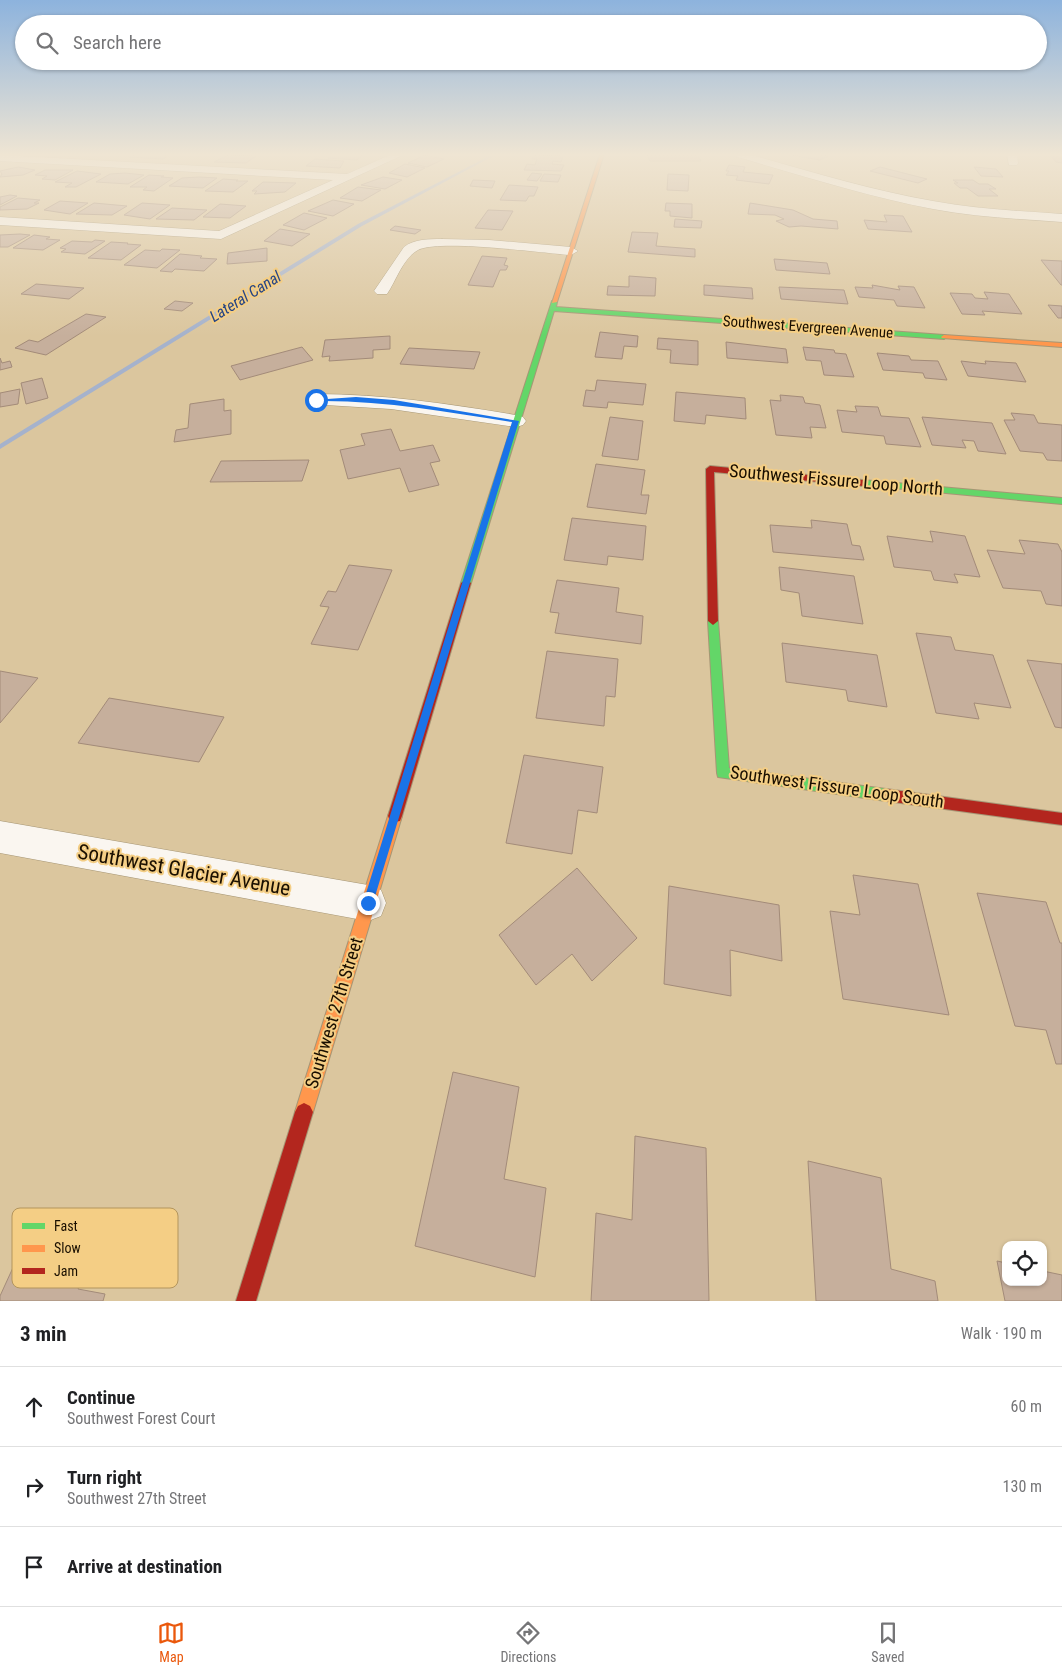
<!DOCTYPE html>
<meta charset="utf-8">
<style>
:root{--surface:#fff;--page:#f6f6f6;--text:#202124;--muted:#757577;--line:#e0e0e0;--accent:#ea580c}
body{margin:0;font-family:"Roboto Condensed",sans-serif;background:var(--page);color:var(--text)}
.controls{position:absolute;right:15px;bottom:15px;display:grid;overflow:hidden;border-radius:10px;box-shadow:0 1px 4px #0004}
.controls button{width:45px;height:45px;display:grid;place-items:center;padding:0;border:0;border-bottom:1px solid var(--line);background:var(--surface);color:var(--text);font:25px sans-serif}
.stop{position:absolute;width:15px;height:15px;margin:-11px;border:4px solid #1a73e8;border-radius:50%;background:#fff}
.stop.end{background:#1a73e8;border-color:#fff;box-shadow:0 1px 5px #0008}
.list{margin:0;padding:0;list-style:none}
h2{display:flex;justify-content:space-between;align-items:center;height:65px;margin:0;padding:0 20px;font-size:21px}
h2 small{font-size:16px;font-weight:400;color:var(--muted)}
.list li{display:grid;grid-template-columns:32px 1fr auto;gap:15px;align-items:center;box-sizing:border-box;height:80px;padding:0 20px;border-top:1px solid var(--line)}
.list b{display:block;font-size:19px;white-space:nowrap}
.list p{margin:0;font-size:16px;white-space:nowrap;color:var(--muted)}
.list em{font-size:16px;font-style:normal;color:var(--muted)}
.icon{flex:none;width:28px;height:28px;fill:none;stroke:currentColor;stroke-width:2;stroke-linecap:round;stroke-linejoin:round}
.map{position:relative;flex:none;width:1062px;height:1301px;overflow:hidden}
.search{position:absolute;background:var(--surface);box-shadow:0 1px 4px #0004;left:15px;right:15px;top:15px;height:55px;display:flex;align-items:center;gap:12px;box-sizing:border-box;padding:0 18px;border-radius:28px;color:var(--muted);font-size:19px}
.sheet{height:305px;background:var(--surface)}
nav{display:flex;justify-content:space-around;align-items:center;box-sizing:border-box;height:70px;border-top:1px solid var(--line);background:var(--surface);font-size:14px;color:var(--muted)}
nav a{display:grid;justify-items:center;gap:2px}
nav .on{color:var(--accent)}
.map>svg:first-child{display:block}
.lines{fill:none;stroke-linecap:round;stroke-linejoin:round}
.stream{fill:#a5b2cc;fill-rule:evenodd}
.building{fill:#c6af9c;stroke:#a38b79}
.street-casing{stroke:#a69675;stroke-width:1}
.fast-casing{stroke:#a69675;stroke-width:2}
.slow-casing{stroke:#a69675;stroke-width:2}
.jam-casing{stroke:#a69675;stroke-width:2}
.street{fill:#faf6f0;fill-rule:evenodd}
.fast{fill:#63d668;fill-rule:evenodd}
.slow{fill:#ff974d;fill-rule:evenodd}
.jam{fill:#b3261e;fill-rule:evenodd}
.route{fill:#1a73e8}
.labels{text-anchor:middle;stroke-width:4;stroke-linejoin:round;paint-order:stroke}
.far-street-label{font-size:15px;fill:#1a0f00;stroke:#f4ce85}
.far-water-label{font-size:16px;font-style:italic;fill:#254484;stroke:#f4ce85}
.street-label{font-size:18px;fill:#1a0f00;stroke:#f4ce85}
.near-street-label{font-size:21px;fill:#1a0f00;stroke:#f4ce85}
.key{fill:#f4ce85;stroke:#b3955d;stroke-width:1}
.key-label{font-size:14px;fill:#1a0f00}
</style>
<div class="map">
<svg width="1062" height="1301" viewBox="0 0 1062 1301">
<rect width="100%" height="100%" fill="#dbc69e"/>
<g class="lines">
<!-- stream -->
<path class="stream" d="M493,154H497L362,226L0,449V444L358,224Z"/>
</g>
<!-- building -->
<path class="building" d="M137,154H168L164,156H168L163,159L130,157Z
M333,154H364L357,160L328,158Z
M785,154H817L828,156L820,160Z
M1056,154H1062V163L1056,162L1051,156L1058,157Z
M228,155L256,156L246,163L214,162Z
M425,155L444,159L427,167L408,163Z
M535,155L563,156L561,162L553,161L552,164L564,165L561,171L524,170L527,164L535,165L537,159H532Z
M647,155H698L701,161H650Z
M315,159L344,161L340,168L306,166Z
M405,164L425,168L407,177L389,173Z
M729,165L745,167L743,172L773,175L769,184L736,180L738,176L726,175L729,171H726Z
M18,167L35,170L23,175L0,177L2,174L0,171Z
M880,167L927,179L918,183L870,171Z
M974,167L996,169L1003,177L981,176Z
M45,170H73L55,180L42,179L47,176L35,175Z
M77,171L101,174L76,187H65L72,183L55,182Z
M125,173L144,175L128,184L96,182L110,174Z
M532,173L542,174L537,181L527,180Z
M544,174L561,175L558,182L540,181Z
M668,174L689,175L688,191L667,190Z
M149,175L164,176L161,177L173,178L154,191L143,190L147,187H130Z
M383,177L402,180L385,189L361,185Z
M182,178L199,177L217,178L203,188L169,186Z
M223,179L238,180L236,181H248L233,192L205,191Z
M473,180L495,181L492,188L470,186Z
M953,180H973L979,184H988L996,189H989L998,196H978L967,188H960L954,183H958Z
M263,182L296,183L285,192L254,194L257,191H252Z
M509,185L538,187L534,196H529L526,201L500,200Z
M358,187L381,190L362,201L340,198Z
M10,195L17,196L0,205V197Z
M18,198L40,200L34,203H39L27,209L0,210V207Z
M333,200L354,204L333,216L308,211Z
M60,201L88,203L70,214L44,210Z
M94,203L127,206L112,215L76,214Z
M142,203L170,205L150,219L124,215Z
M666,203L692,204V218L670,216V211H665Z
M750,203L793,210L813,219L837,221L838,229L801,226L789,227L776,221L784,219L775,215L748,214Z
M220,204L246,206L230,218L203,217Z
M172,208L207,210L194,220L156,219Z
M488,210L513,211L502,230L475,228Z
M304,213L327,218L304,230L283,225Z
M884,215L903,216L912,232L868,229L864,220L887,222Z
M675,219L702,221L701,228L674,227Z
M395,226L421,230L415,234L390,230Z
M280,229L310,234L292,246L264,241Z
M632,232L658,233L656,246L695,249V257L628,252Z
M20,234L30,235L8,247H0V235Z
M34,235L50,237L46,239L60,240L43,250L13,248Z
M95,240L105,241L85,254L61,252L66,249L60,248L72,241L92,242Z
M111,242L128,243L127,244L141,245L121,260L88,258Z
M267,248V261L227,264L228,253Z
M162,249L180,250L157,268L124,265L145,250L160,251Z
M180,254L202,256L200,258L217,259L204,271L175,269L172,272L160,271Z
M482,256L507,258L504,265L508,266L506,270H500L493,287L468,285Z
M774,259L827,263L830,274L776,270Z
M1041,260L1062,261V285H1061Z
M629,276L656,278L655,296L607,295L608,286L629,287Z
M36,284L84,288L69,299L21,294Z
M704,285L752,288L753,299L704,295Z
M872,285L900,290L898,286L914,287L925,308L897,306L894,300L859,297L855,287L873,288Z
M779,287L844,290L848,304L781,299Z
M984,292L1009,294L1022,314L982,311L985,315L962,314L950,293L972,294L975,298L988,299Z
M175,301L193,303L182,311L164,309Z
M1048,305L1062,306V318H1058Z
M86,314L106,317L46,355L15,348L29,340L38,342Z
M600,332L638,336L637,347L624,346L622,359L595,357Z
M390,336V349L373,350V358L329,361L330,356L322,357L325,340Z
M658,338L698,341V365L670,363L671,350L657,349Z
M726,342L786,349L788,363L727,358Z
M302,347L313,360L240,380L231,366Z
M803,347L834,350L835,353L846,354L854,377L824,375L821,361L806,360Z
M409,348L480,352L474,369L400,364Z
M877,353L909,356L911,360L938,361L947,380L925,378L923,373L883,370Z
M0,358L2,363L10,361L12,367L0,370Z
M961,361L986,364L985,361L1016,363L1026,382L968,376Z
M42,378L48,398L26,404L21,383Z
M597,380L646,384L643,405L608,402L607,408L583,406L586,390L595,391Z
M20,389L18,404L0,407V393Z
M676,392L745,398L746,419L706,415L705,424L674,421Z
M780,395L803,397L805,403L820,405L826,428L810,427L812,438L776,435L770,400L781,401Z
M224,399V411L231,410V434L174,442L176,430L188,428L190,404Z
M855,406L878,407L881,416L909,418L921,447L886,444L884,436L842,432L837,410L857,412Z
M1011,413L1034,415L1038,423L1062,425V461L1047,460L1043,453L1020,451L1004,420H1015Z
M610,417L643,421L638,460L602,456Z
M922,417L992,423L1006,454L978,451L974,441L962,440L966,448L932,445Z
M391,429L400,451L433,445L440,461L430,463L439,485L409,492L400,468L348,479L340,450L365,445L361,434Z
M309,460L302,481L210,482L221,461Z
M596,464L645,470L641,495H649L646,514L587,507Z
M572,518L646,526L643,560L608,556L607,565L564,560Z
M811,520L847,524L852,545L860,546L864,560L773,552L770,525L812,528Z
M930,531L965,536L980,577L954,574L958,583L934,580L931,571L894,567L887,536L933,542Z
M1019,540L1058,544L1062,552V606L1046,604L1041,591L1003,588L987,550L1025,554Z
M349,565L392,570L358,650L311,644L329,607L320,606L328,591L336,592Z
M779,567L854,576L863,624L802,616L799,593L781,590Z
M557,580L619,588L616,612L643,616L641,644L555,633L559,613L550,612Z
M916,633L951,637L955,650L993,655L1011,708L974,703L979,719L936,713Z
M782,643L877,655L887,707L848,701L846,690L786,682Z
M547,651L618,659L615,697L606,696L604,726L536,718Z
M1027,660L1062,664V728L1055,727Z
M0,671L38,678L0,723Z
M109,698L224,717L199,762L78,743Z
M524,755L603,767L597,813L578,810L572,854L506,843Z
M577,868L637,938L592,981L572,954L536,985L499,935Z
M853,875L918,884L949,1015L843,999L830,911L860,915Z
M669,886L779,905L782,961L730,950L731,996L664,984Z
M977,893L1046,902L1060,943H1062V1064H1056L1046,1030L1015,1026Z
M453,1072L519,1087L504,1179L546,1188L535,1277L415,1246Z
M635,1136L706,1148L709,1301H591L596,1213L632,1220Z
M808,1161L881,1178L891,1269L935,1281L938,1301H816Z
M27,1237L95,1249L78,1289L105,1294L103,1301H0V1296Z
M997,1261L1006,1263V1282H1043V1271L1062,1275V1301H1005Z"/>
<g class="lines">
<defs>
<path id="street" d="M392,154H405L221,239L0,225V217L219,231L333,180L0,161V155L347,174Z
M733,154H748C809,171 870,190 933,201C976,209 1019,211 1062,214V222C1019,219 976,217 933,209C866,196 800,175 734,156Z
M1007,154H1017L1018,163L1017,165H1009Z
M442,239L489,240L571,247L578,251L571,255C543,253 439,239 418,250C403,258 396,281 387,294H377L374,291L404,247C414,239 429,239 442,239Z
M316,394C384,394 449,404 516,415L523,417L526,421L523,425L516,427L391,409L309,404L306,400L309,396Z
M0,821L368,885L381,890L386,903L381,916L368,921L0,853Z"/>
<path id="fast" d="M552,301L557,302L556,307L944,335L947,337L944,339L554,311L471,583L466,587L462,586L461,583Z
M863,480L1062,498V504L860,485V481Z
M713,617L718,621L729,768L886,789L891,791L893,795L891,799L886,801L718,777L717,773L708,621Z"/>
<path id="slow" d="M600,154H604L557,302L552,303Z
M944,335L1062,343V347L942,338L941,337Z
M395,810L400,811L402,816L313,1112L310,1118L304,1121L298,1118L295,1112L388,816L390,811Z"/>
<path id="jam" d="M710,466L863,480L867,483L863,486L714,472L718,621L713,625L708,621L706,469Z
M466,579L471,583L402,816L400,821L395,822L390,821L388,816L461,583Z
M886,789L1062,813V825L886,801L881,799L879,795L881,791Z
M304,1103L310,1106L313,1112L256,1301H236L295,1112L298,1106Z"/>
</defs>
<!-- street casing -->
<use href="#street" class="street-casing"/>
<!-- fast casing -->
<use href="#fast" class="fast-casing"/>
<!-- slow casing -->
<use href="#slow" class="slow-casing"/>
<!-- jam casing -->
<use href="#jam" class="jam-casing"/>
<!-- street -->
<use href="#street" class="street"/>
<!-- fast -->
<use href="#fast" class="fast"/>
<!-- slow -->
<use href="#slow" class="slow"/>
<!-- jam -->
<use href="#jam" class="jam"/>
</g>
<!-- sky -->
<linearGradient id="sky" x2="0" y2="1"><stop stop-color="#8db3dd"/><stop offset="0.46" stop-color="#efe5d3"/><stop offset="1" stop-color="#efe5d3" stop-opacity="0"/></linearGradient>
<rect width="1062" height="336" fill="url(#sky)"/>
<!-- route -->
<path class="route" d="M356,397L394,400L519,421L373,903L372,907L368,908L364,907L363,903L512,422C446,412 383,400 316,401L313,400Z"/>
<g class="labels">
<!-- far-street labels -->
<g class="far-street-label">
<text transform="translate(808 327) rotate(4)" y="5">Southwest Evergreen Avenue</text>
</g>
<!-- far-water labels -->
<g class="far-water-label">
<text transform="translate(245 296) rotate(-32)" y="6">Lateral Canal</text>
</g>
<!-- street labels -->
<g class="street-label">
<text transform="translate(836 480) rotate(5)" y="6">Southwest Fissure Loop North</text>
<text transform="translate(837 787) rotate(8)" y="6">Southwest Fissure Loop South</text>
<text transform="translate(334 1013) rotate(-73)" y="6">Southwest 27th Street</text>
</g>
<!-- near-street labels -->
<g class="near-street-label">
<text transform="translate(184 870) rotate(10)" y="7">Southwest Glacier Avenue</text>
</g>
</g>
<!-- legend -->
<rect x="12" y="1208" width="166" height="80" rx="8" class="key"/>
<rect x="22" y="1223" width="23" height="6" fill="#63d668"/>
<rect x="22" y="1245" width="23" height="7" fill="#ff974d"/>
<rect x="22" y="1268" width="23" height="6" fill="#b3261e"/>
<g class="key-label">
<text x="54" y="1231">Fast</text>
<text x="54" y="1253">Slow</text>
<text x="54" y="1276">Jam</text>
</g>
</svg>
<div class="controls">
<button><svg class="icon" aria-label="locate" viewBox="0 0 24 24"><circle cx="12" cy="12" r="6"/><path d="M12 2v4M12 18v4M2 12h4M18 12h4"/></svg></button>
</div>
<div class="stop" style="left:316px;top:400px"></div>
<div class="stop end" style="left:368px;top:903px"></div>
<div class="search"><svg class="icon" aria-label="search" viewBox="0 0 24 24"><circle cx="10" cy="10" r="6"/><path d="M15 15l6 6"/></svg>Search here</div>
</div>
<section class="sheet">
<h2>3 min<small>Walk · 190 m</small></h2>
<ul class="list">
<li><svg class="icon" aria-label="ahead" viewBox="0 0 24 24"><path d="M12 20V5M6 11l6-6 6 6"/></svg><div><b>Continue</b><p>Southwest Forest Court</p></div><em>60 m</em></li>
<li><svg class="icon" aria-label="right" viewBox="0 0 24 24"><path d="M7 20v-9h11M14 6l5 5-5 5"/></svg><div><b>Turn right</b><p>Southwest 27th Street</p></div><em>130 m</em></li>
<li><svg class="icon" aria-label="arrive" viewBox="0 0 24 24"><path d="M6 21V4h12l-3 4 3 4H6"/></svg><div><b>Arrive at destination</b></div></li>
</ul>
</section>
<nav>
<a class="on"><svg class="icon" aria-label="map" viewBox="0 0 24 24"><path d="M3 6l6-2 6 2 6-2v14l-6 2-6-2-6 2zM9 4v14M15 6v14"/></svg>Map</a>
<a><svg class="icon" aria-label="directions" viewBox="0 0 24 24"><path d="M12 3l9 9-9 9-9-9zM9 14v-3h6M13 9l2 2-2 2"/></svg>Directions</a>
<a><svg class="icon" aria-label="saved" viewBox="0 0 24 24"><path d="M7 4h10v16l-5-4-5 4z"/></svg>Saved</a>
</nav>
